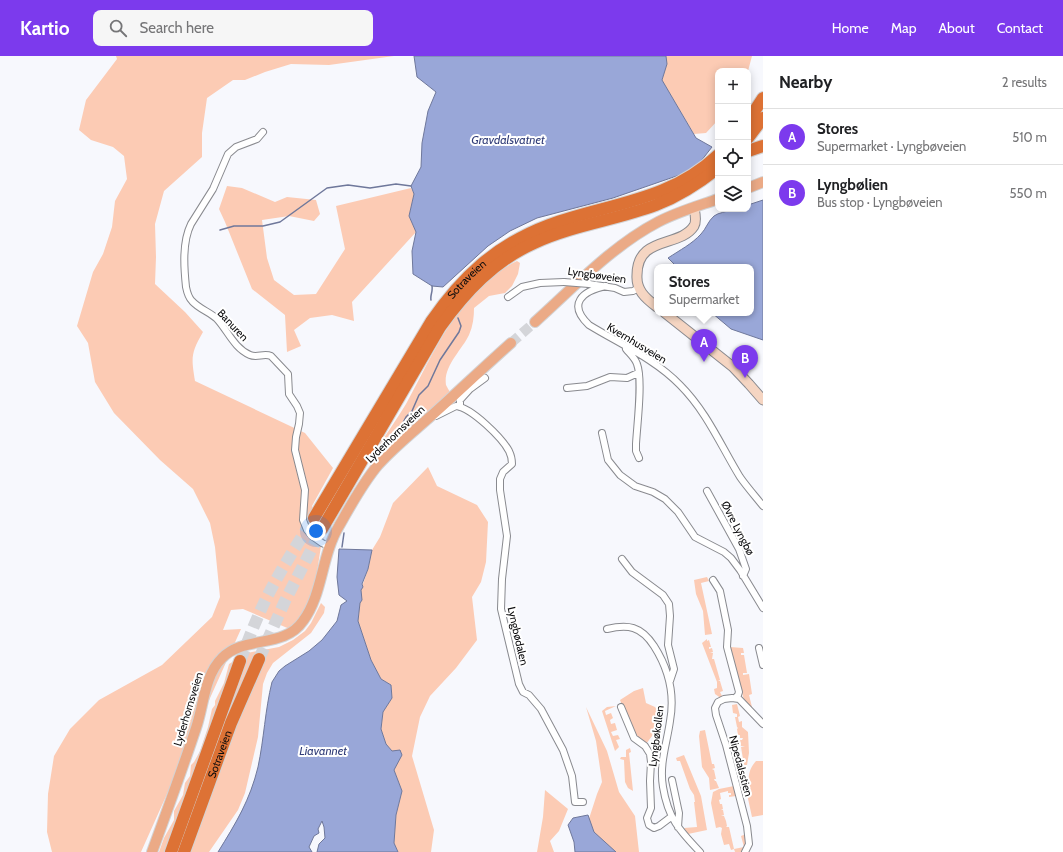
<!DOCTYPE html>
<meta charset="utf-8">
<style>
:root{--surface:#fff;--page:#f6f6f6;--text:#202124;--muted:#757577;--line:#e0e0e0;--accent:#7c3aed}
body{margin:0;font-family:Cabin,sans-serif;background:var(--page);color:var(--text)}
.controls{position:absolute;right:12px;top:12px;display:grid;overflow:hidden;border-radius:8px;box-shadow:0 2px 10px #0003}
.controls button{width:36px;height:36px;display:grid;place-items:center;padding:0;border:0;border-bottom:1px solid var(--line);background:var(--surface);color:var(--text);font:20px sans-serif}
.you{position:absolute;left:316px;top:475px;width:14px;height:14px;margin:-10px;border:3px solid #fff;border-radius:50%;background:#1a73e8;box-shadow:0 0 0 6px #1a73e833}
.badge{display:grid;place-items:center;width:26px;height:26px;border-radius:50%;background:var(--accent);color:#fff;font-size:13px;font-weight:700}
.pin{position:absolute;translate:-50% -33px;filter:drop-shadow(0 1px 2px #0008)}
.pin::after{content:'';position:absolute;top:21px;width:14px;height:12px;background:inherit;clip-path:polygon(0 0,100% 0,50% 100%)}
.popup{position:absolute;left:654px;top:208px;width:100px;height:52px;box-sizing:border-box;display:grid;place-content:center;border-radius:8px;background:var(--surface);filter:drop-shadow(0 1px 3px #0005);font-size:13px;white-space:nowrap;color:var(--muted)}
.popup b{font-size:15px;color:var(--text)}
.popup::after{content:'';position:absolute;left:50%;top:100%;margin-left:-8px;border:8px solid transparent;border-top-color:var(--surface)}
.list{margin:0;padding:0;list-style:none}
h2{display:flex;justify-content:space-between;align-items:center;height:52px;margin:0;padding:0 16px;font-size:17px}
h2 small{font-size:13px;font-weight:400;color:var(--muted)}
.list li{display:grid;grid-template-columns:26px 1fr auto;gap:12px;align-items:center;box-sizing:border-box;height:56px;padding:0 16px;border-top:1px solid var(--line)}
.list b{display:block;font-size:15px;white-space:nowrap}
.list p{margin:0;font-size:13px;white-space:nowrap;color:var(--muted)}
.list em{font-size:13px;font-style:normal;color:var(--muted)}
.icon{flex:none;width:22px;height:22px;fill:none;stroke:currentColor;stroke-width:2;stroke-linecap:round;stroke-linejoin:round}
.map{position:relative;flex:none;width:763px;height:796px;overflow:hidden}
header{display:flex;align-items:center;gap:24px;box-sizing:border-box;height:56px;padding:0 20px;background:var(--accent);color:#fff}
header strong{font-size:19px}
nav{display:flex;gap:22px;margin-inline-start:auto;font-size:14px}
.search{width:280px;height:36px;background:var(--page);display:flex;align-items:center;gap:10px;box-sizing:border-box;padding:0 14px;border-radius:8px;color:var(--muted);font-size:15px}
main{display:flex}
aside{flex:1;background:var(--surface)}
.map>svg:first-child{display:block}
.green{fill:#fccbb4}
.water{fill:#99a7d8;stroke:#6f789b}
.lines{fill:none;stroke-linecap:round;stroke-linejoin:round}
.stream{stroke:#6f789b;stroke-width:1.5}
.primary-tunnel{stroke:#d4d5d9;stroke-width:10;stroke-dasharray:10 5;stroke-linecap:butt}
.highway-tunnel{stroke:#d4d5d9;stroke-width:12;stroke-dasharray:12 6;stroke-linecap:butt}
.street-casing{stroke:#898a8f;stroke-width:8}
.secondary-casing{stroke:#898a8f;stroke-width:11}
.primary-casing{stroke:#d3d3d4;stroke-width:12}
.highway-casing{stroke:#d3d3d4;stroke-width:14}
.street{stroke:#fff;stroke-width:6}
.secondary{stroke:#f5d5c2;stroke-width:9}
.primary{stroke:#ebaa86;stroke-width:10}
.highway{stroke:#dd7235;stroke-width:12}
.street-bridge-casing{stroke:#898a8f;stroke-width:8;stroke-linecap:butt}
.street-bridge{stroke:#fff;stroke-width:6}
.labels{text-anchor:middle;stroke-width:4;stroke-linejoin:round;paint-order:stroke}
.street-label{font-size:11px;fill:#0c0c0e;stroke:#fff}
.water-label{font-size:12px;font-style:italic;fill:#313d78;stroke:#fff}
</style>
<header>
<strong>Kartio</strong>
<div class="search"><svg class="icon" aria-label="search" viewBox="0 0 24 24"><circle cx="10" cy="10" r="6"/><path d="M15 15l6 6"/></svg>Search here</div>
<nav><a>Home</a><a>Map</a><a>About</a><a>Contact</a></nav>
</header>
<main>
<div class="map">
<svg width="763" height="796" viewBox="0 0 763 796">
<rect width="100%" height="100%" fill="#f7f8fd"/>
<!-- green -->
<path class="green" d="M116,0H394L329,9L291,8L265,16L245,24H233L207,42L202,77V101L164,135L155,168L156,201L155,228L185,256L203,276C191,297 191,301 195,325L305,377L333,412L312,450L321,490L313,542L299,577L243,553L231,554L223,574L241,573L141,796H52L47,776L48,738L54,700L70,673L99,644L162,609L212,561L220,541L215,491L210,467L193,433L160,404L114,357L95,326L88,287L77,270L93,216L103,198L112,171L115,145L127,123L124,100L113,91L91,84L79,74L86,44L117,3Z
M666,0H752L748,15H718V64L706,77L694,78L662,24L667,8Z
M227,130L242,132L275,146L287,141L316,144L320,158L314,165L289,160L262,164L267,202L274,224L294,239L316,238L345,193L336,150L411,132L414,138L409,160L416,176L352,246L354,265L332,259L310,262L294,274L301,290L287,296L285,259L252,233L225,166L219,153Z
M517,205L520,207L518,218L512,230L505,237L489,240L474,252C474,261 473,270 469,279C462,294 443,310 446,329C447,331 449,335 451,337L379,401L375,402L374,399L377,392C387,377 397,363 406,348C435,295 459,233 517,205Z
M428,411L437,430L477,449L488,466L486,506L481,526L472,541L477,584L456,612L430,640L420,661L412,700L434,774L431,796H398L394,787L396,759L402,735L394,714L392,695L386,688L381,673L383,656L392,642L391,629L381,623L371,604L358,565L361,534L368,513L372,494L380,481L393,447Z
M707,521L709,525L701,527L712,578L705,579L703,555L696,538L694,524Z
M321,547L325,551L324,557L311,577L273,607L267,617L263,628L258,681L245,737L238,754L209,796H159L164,782L174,764V755L183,739L185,727L190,720L191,709L194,706L200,695L208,671L212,653L215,649V645L224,627L229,608L247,597L279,591L293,584L305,575L311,567Z
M707,583V585L709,584L711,591H709V593L712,592L713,596L710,597H713L712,603H714L720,624L718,625H720L723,635L720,636L722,640L725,639V641L722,643L715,638L714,633L717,632V626L702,587Z
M730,591L743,592L744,597H741V599H744L747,617H743V619L749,618L752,638L749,639L752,651H749L744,644Z
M643,632L646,647L655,651L660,658L655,676L646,688L634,679L620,644L634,635Z
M737,648L740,660L738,661L739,666L742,665V671L748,676L749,697L747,709H744L741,691L745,690H741L740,684H742L743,682H740V679H738L737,673L738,672L737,671L735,661H737V658L733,657L732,649Z
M616,650L605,655L606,659L611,657L613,662L610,664L611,668L615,667L617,674L611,676L613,680L618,679L620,683L616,684L619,691L615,695L602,655L607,651Z
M586,651L607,695L619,736L635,760L639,796H606L585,775L597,738L602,726L596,685Z
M705,674L712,708H714L715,712L712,713L714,714L716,723H714L715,725H716L719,732L710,734L709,722L702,711L699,680L700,675Z
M630,692L631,696L629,697L633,735L628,732L625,726L624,704L620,703L621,701H626V694Z
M684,699L701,740L707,774L688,778L684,772L697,771L694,746H695L694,739L690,733L680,705H677L676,702Z
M756,705H763V759L752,761L745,729L749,727C748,718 750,712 756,705Z
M734,730L736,740L729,741V739H731V737H728V735L720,737L721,743L719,744L720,748H722L723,753L721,754H723L724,759L721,760H724L726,765L723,766L726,765L727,770L726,771H729L734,793L744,791L741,780L746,778L748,787L742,796H735L734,793L731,794L729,788L724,789L721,778L722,772L720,771L716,772L711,747L713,736L719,733Z
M545,734L568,753L559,775L550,785L554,796H537L543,761Z"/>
<!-- water -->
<path class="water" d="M414,0H666L667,8L662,24L696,82L712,91L694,114L613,142L537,162L510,175L488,190L443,231L432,230L413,218L412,195L416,176L409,160L414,138L411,130L421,111L422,87L428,55L436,36L417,21Z
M763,144V284L731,273L712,257H751V211H677L668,202C680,194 692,188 701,178C706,173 708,165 714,160C719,156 726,157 731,153H748V149Z
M339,493L372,494L368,513L362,528L363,531L361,534L362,544L360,547L358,565L371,604L381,623L391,629L392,642L383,656L381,673L386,688L392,695L400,694L402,699L394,714L402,735L396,759L394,787L398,796H317L319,788L325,782L324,771L322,765L318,773L319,777L314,780L309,791L312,796H218C236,767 250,744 258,711C264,683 265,654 272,626L279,615L285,610L309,595L322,584L337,565L341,549L347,545L339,539L337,521Z
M588,759L594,776L616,796H575L574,786L568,769L573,762Z"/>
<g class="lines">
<!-- stream -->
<path class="stream" d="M220,174L234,170H263L280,166L327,132L348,129L370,132L396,128L411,130
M431,244C430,239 433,236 432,230
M397,378L406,361L412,355L419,339L428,330L440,304L459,276L461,270L458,262
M342,491L344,477"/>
<!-- primary-tunnel -->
<path class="primary-tunnel" d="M511,287L535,266"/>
<!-- highway-tunnel -->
<path class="highway-tunnel" d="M259,603L285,545L322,473
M240,605C248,585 255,566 264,547C278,518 296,490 314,462"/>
<defs>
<path id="street" d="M263,76L257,83L236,91L228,98L213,133L191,168C182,186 184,212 186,231C187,236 188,241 192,245C199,253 210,256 217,263C228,275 234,292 250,299C257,302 264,297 271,300L288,318L289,338L297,350L300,357L299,368L296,381L295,394L305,434L303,464L307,474L312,480L322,487L329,490
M589,228L615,232L624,236L633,235L639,232
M606,230C582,235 567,248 589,269C620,288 655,303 680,329C707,356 721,390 740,421C747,431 755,440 763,450
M508,241L522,231L540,227L564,226
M626,293C629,297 635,302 637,308C643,324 637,369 636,388V395L639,402
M567,332L587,330L610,321L627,322L638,317
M470,333L485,322
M460,351V344L470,333L466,328
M434,358L436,360L456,350C472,352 502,382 509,395C511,399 512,403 512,408L503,416L500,423V434L507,480L502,523L501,553L519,628L523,636L529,639L541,653L563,694L572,720L575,746H583
M602,377L608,404L620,419L635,430L653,436L665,443L678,456L695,481L724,496L731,502L740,514L763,552
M707,435L739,493L746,513L743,520
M622,503L632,516L663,539L669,548L670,560L668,589L674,613L670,625
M713,524L720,535L728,574L727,591L739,636L738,639L735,642
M607,573C628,568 641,570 654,590C668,612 675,638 670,665C667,687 659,708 663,731C668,762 679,774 700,796
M759,592L763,609
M621,651L634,682L645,690L650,698L651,706L650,725L651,752L647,762L649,769L654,772L659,770L671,761
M672,724L679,757L678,771
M745,796L749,788L747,770L726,689L716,659L715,652L718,646L724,643L732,642L739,643L763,668"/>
<path id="secondary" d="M657,251C645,242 636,234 637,219C637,179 680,192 694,170C697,165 695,157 694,152
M665,257L733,311L749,328L763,344"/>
<path id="primary" d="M748,132L763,126
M535,266C574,231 612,190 658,166C677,156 698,150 718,143
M152,796C167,755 182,714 196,672C204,649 204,620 222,602C244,579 284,593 303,565C323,538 321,500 339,470C351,449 362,428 378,409C394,391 413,376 431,360C458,336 484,311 511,287"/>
<g id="highway">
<path d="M748,65L763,42"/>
<path d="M748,82L763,62"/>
<path d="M748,95L763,90"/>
<path id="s1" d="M314,462L431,266C462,221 496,189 549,169C609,147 668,146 718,99"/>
<path d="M322,473L440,271C465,236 494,205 534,187C573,169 616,164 656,149C679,140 699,127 718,112"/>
<path d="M171,796L240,605"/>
<path id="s2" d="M184,796L231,667L259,603"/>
</g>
</defs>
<!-- street casing -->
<use href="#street" class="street-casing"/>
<!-- secondary casing -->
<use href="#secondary" class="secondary-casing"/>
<!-- primary casing -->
<use href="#primary" class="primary-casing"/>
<!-- highway casing -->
<use href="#highway" class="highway-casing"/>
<!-- street -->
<use href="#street" class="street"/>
<!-- secondary -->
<use href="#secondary" class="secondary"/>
<!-- primary -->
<use href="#primary" class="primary"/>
<!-- highway -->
<use href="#highway" class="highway"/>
<defs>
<path id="street-bridge" d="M564,226L589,228"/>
</defs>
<!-- street-bridge casing -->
<use href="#street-bridge" class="street-bridge-casing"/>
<!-- street-bridge -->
<use href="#street-bridge" class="street-bridge"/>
</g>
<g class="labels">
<!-- street labels -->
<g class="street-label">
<text transform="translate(597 219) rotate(8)" y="4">Lyngbøveien</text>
<text dy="4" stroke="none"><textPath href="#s1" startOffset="284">Sotraveien</textPath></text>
<text transform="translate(233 269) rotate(47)" y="4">Banuren</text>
<text transform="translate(637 287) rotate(31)" y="4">Kvernhusveien</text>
<text transform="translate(395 378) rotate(-44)" y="4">Lyderhornsveien</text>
<text transform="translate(738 472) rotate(63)" y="4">Øvre Lyngbø</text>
<text transform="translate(518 580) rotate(77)" y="4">Lyngbødalen</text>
<text transform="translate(188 653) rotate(-73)" y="4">Lyderhornsveien</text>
<text transform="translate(656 680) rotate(-83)" y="4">Lyngbøkollen</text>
<text dy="4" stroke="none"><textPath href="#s2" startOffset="104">Sotraveien</textPath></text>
<text transform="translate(741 710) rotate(75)" y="4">Nipedalsstien</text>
</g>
<!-- water labels -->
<g class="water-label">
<text x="508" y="88">Gravdalsvatnet</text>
<text x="323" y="699">Liavannet</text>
</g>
</g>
</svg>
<div class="controls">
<button>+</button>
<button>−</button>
<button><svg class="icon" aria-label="locate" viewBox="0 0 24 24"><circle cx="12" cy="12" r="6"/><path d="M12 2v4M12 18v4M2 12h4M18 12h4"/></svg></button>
<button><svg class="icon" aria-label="layers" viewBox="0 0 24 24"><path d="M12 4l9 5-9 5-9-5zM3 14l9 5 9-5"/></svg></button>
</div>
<div class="you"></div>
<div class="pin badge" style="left:704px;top:306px">A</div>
<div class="popup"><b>Stores</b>Supermarket</div>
<div class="pin badge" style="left:745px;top:322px">B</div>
</div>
<aside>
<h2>Nearby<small>2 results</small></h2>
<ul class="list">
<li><span class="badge">A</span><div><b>Stores</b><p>Supermarket · Lyngbøveien</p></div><em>510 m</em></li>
<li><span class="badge">B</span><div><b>Lyngbølien</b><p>Bus stop · Lyngbøveien</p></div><em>550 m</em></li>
</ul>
</aside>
</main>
